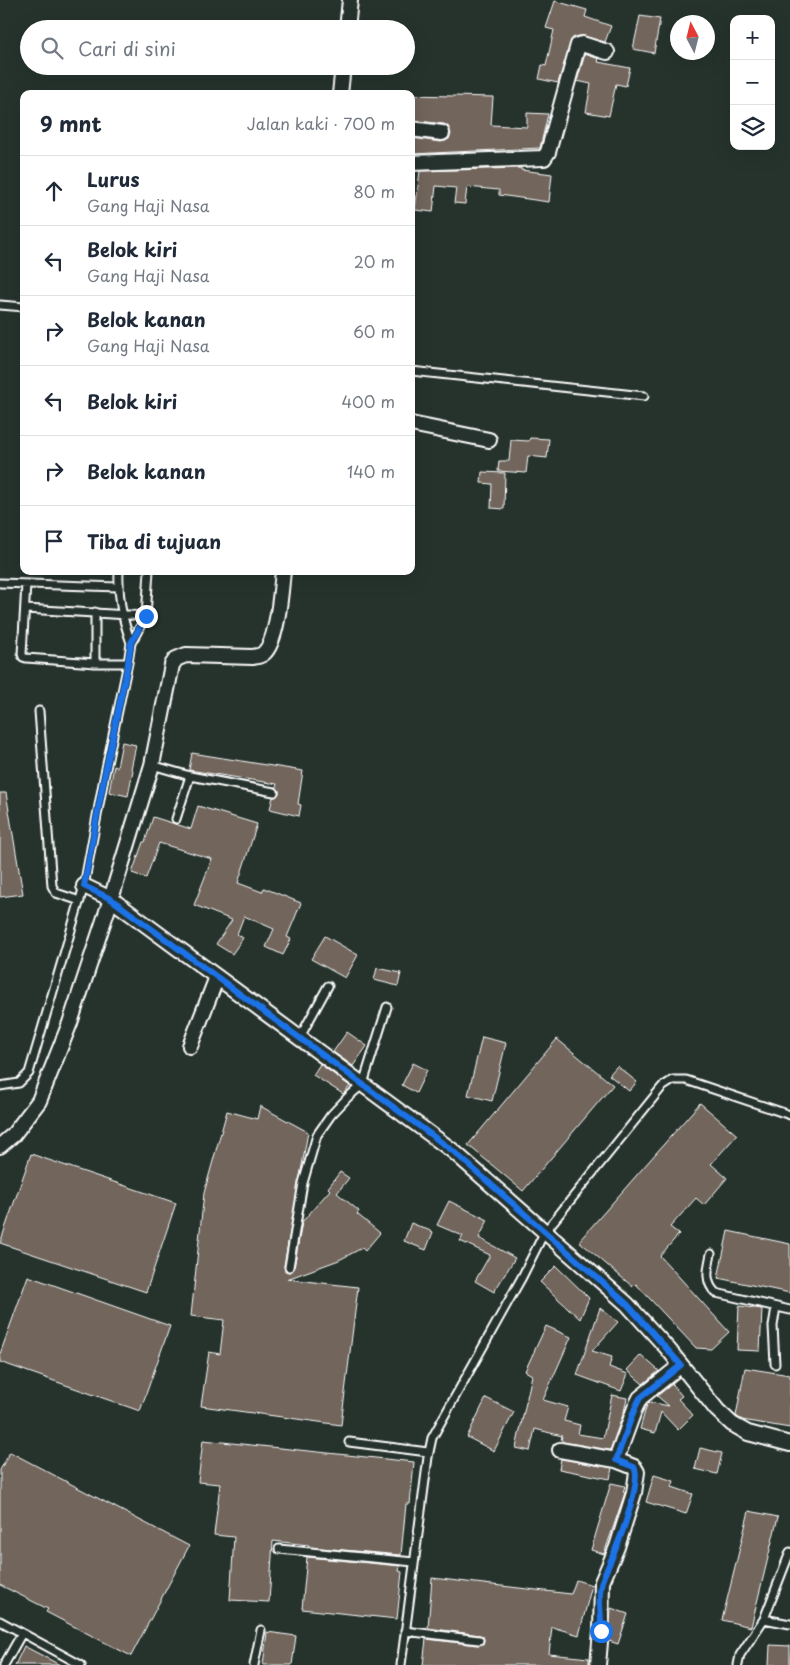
<!DOCTYPE html>
<html lang="id">
<meta charset="utf-8">
<style>
:root{--surface:#fff;--page:#f6f6f7;--text:#1f2937;--muted:#747a83;--line:#e0e1e3}
body{margin:0;font-family:"Playpen Sans",sans-serif;background:var(--page);color:var(--text)}
.controls{position:absolute;right:15px;top:15px;display:grid;overflow:hidden;border-radius:10px;box-shadow:0 5px 20px #0002}
.controls button{width:45px;height:45px;display:grid;place-items:center;padding:0;border:0;border-bottom:1px solid var(--line);background:var(--surface);color:var(--text);font:25px sans-serif}
.compass{position:absolute;left:670px;top:15px;width:45px;height:45px;border-radius:50%;background:var(--surface);box-shadow:0 5px 20px #0002;rotate:353deg}
.stop{position:absolute;width:15px;height:15px;margin:-11px;border:4px solid #1a73e8;border-radius:50%;background:#fff}
.stop.end{background:#1a73e8;border-color:#fff;box-shadow:0 1px 5px #0008}
.list{margin:0;padding:0;list-style:none}
h2{display:flex;justify-content:space-between;align-items:center;height:65px;margin:0;padding:0 20px;font-size:21px}
h2 small{font-size:16px;font-weight:400;color:var(--muted)}
.list li{display:grid;grid-template-columns:32px 1fr auto;gap:15px;align-items:center;box-sizing:border-box;height:70px;padding:0 20px;border-top:1px solid var(--line)}
.list b{display:block;font-size:19px;white-space:nowrap}
.list p{margin:0;font-size:16px;white-space:nowrap;color:var(--muted)}
.list em{font-size:16px;font-style:normal;color:var(--muted)}
.icon{flex:none;width:28px;height:28px;fill:none;stroke:currentColor;stroke-width:2;stroke-linecap:round;stroke-linejoin:round}
.map{position:relative;flex:none;width:790px;height:1665px;overflow:hidden}
.search{position:absolute;background:var(--surface);box-shadow:0 5px 20px #0002;left:20px;top:20px;width:395px;height:55px;display:flex;align-items:center;gap:12px;box-sizing:border-box;padding:0 18px;border-radius:28px;color:var(--muted);font-size:19px}
.panel{position:absolute;background:var(--surface);box-shadow:0 5px 20px #0002;left:20px;top:90px;width:395px;height:485px;border-radius:10px}
.map>svg:first-child{display:block}
.building{fill:#71655c;stroke:#fff}
.lines{fill:none;stroke-linecap:round;stroke-linejoin:round}
.service-casing{stroke:#fff;stroke-width:11}
.minor-casing{stroke:#fff;stroke-width:18}
.service{stroke:#26332d;stroke-width:7}
.minor{stroke:#26332d;stroke-width:14}
.route{stroke:#1a73e8;stroke-width:6}
</style>
<div class="map">
<svg width="790" height="1665" viewBox="0 0 790 1665">
<rect width="100%" height="100%" fill="#26332d"/>
<filter id="ink" filterUnits="userSpaceOnUse"><feTurbulence type="fractalNoise" baseFrequency=".02" numOctaves="2"/><feDisplacementMap in="SourceGraphic" scale="10" xChannelSelector="R" yChannelSelector="G"/><feConvolveMatrix kernelMatrix="1 2 1 2 8 2 1 2 1" color-interpolation-filters="sRGB"/></filter>
<g filter="url(#ink)">
<!-- building -->
<path class="building" d="M555,1L587,10L585,17L611,26L605,42L584,36L576,37L572,39L558,83L539,79L542,65L546,66L554,30L546,28Z
M640,16L660,19L654,53L633,49Z
M585,54L599,59L598,62L630,68L626,86L616,84L609,116L586,112L591,84L577,81Z
M411,95L493,97L491,125L527,127V113L548,114L540,148L411,154V138L441,142L449,139L451,134L448,126L444,124L411,120Z
M521,168V170L552,174L549,202L499,195V190L467,187L465,204L454,203L456,188L436,186L433,212L415,210L420,171Z
M530,438L549,439L547,458L528,456L526,473L498,471L499,461H509L511,440L529,441Z
M482,472L505,473L504,509L491,508L492,484L481,483Z
M122,742L136,745L131,769L133,770L128,796L109,792L114,766L117,767Z
M192,753L303,771L298,804L301,805L299,816L270,809L273,797H276L279,793V790L276,787L277,784L189,770Z
M0,793H6L23,894L0,897Z
M198,806L257,824L238,883L262,892L264,888L301,903L287,937L291,939L283,955L266,947L274,929L244,916L237,934L243,938L232,954L216,944L232,920L194,905L212,859L159,843L146,878L132,873L143,842H145L153,817L191,829Z
M325,936L358,955L345,978L311,959Z
M377,968L401,973L398,986L374,980Z
M347,1032L367,1046L353,1066L333,1052Z
M482,1037L506,1043L492,1101L468,1095Z
M557,1039L613,1085L523,1191L468,1145Z
M413,1063L427,1070L416,1093L402,1085Z
M320,1064L350,1086L343,1094L313,1075Z
M617,1066L637,1082L629,1091L609,1075Z
M700,1103L737,1135L711,1164L727,1178L704,1205L696,1198L670,1227L679,1234L660,1256L729,1332L711,1349L696,1348L636,1284L633,1287L579,1241Z
M260,1106L308,1132L284,1266L285,1271L290,1272L294,1268L302,1222L330,1190L328,1188L340,1172L349,1178L337,1193L359,1211L357,1214L380,1233L365,1251L362,1248L339,1260L287,1279L358,1287L341,1425L201,1406L209,1352L220,1354L224,1320L191,1316L204,1193L227,1111L257,1119Z
M31,1154L176,1203L146,1292L0,1243Z
M449,1201L488,1220L479,1238L515,1258L494,1292L475,1281L490,1255L460,1241L463,1236L437,1225Z
M411,1223L433,1232L426,1250L404,1241Z
M728,1231L790,1244V1293L718,1278Z
M556,1266L589,1298L580,1319L540,1282Z
M28,1276L170,1326L140,1411L0,1362V1354Z
M739,1306L762,1309L760,1351L737,1350Z
M600,1308L618,1322L592,1351L612,1357L609,1367L628,1374L621,1391L577,1375Z
M546,1326L571,1337L543,1400L568,1407L564,1421L580,1425L578,1434L603,1438L612,1395L627,1398L624,1412L610,1450L564,1442L561,1440L562,1436L535,1429L530,1451L516,1448L532,1375L525,1371Z
M641,1355L659,1371L643,1384L627,1370Z
M745,1368L790,1375V1428L742,1420L736,1416Z
M672,1384L682,1396L678,1399L693,1415L678,1430L661,1412L655,1433L640,1429L647,1404L649,1402L669,1406L657,1396Z
M486,1398L514,1412L494,1451L467,1437Z
M203,1440L414,1462L410,1504H406L401,1555L309,1547V1545L273,1541L269,1602L230,1600L234,1537L214,1535L220,1484L198,1482Z
M700,1448L722,1453L717,1474L695,1469Z
M10,1452L189,1546L131,1656L46,1612L48,1609L0,1585V1470Z
M561,1459L612,1468L610,1479L559,1469Z
M654,1475L674,1481L672,1487L693,1494L686,1514L646,1502Z
M611,1483L625,1486L623,1492L625,1493L604,1554L591,1550Z
M749,1511L778,1517L751,1627L722,1620Z
M307,1557L400,1566L399,1571L402,1572L397,1619L302,1609Z
M432,1578L571,1594L576,1580L592,1585L579,1635L552,1627L549,1654L589,1658V1665H423L426,1639L478,1645L483,1644L484,1640L483,1636L480,1635L428,1628Z
M611,1608L628,1614L618,1644L609,1641Z
M267,1632L296,1636L292,1665H263Z
M770,1645L790,1646V1665H769Z
M24,1646L60,1665H15Z"/>
<g class="lines">
<defs>
<path id="service" d="M0,305L24,307
M411,371L644,396
M119,571C118,599 122,617 131,643
M0,583L118,587
M26,584L22,654L23,657L26,658L95,663H128
M25,609L146,616
M95,663V612
M39,711L52,886L56,893L80,901
M152,765L190,776L274,792
M176,819L190,776
M300,1037L328,986
M0,1086L19,1083L29,1073L84,886L104,778L128,663L131,643L146,616L149,571
M711,1254C708,1268 704,1282 716,1293L790,1310
M289,1267L303,1183L317,1135L331,1115L348,1097L363,1084L387,1007
M775,1364L773,1326L776,1307
M349,1442L428,1452
M279,1549L414,1562
M764,1619L790,1624
M0,1621L81,1665
M405,1631L479,1640
M4,1665L22,1633
M254,1665L261,1630
M401,1665L428,1457L432,1438L522,1277L544,1233L662,1087L673,1080H686L790,1115
M738,1665L740,1655L764,1619L790,1552"/>
<path id="minor" d="M347,29L350,0
M340,94L343,66
M411,129L442,133
M411,163L544,158L548,152L578,45L582,44L607,52
M411,424L489,440
M283,571C281,590 278,640 264,653C261,656 257,656 253,657L186,655L176,659L172,665L152,765L111,899L453,1151L627,1304L668,1349L717,1410L732,1424L748,1433L790,1444
M190,1046L217,977
M0,1146L13,1135L39,1101L70,1023L111,899L84,886
M560,1450L616,1460
M598,1665L601,1631L602,1582L617,1547L634,1493L637,1472L634,1467L616,1460L635,1408L640,1398L681,1365"/>
</defs>
<!-- service casing -->
<use href="#service" class="service-casing"/>
<!-- minor casing -->
<use href="#minor" class="minor-casing"/>
<!-- service -->
<use href="#service" class="service"/>
<!-- minor -->
<use href="#minor" class="minor"/>
</g>
</g>
<g class="lines" filter="url(#ink)">
<!-- route -->
<path class="route" d="M146,616L131,643L128,663L104,778L84,886L111,899L453,1151L627,1304L681,1365L640,1398L635,1408L616,1460L634,1467C642,1479 622,1534 616,1548C612,1559 606,1570 602,1581C597,1596 602,1615 601,1631"/>
</g>
</svg>
<div class="controls">
<button>+</button>
<button>−</button>
<button><svg class="icon" aria-label="layers" viewBox="0 0 24 24"><path d="M12 4l9 5-9 5-9-5zM3 14l9 5 9-5"/></svg></button>
</div>
<svg class="compass" viewBox="-18 -18 36 36"><path d="M0-13l5 13h-10z" fill="#e53935"/><path d="M0 13l5-13h-10z" fill="#747a83"/></svg>
<div class="stop" style="left:601px;top:1631px"></div>
<div class="stop end" style="left:146px;top:616px"></div>
<div class="search"><svg class="icon" aria-label="search" viewBox="0 0 24 24"><circle cx="10" cy="10" r="6"/><path d="M15 15l6 6"/></svg>Cari di sini</div>
<section class="panel">
<h2>9 mnt<small>Jalan kaki · 700 m</small></h2>
<ul class="list">
<li><svg class="icon" aria-label="ahead" viewBox="0 0 24 24"><path d="M12 20V5M6 11l6-6 6 6"/></svg><div><b>Lurus</b><p>Gang Haji Nasa</p></div><em>80 m</em></li>
<li><svg class="icon" aria-label="left" viewBox="0 0 24 24"><path d="M17 20v-9H6M10 6l-5 5 5 5"/></svg><div><b>Belok kiri</b><p>Gang Haji Nasa</p></div><em>20 m</em></li>
<li><svg class="icon" aria-label="right" viewBox="0 0 24 24"><path d="M7 20v-9h11M14 6l5 5-5 5"/></svg><div><b>Belok kanan</b><p>Gang Haji Nasa</p></div><em>60 m</em></li>
<li><svg class="icon" aria-label="left" viewBox="0 0 24 24"><path d="M17 20v-9H6M10 6l-5 5 5 5"/></svg><div><b>Belok kiri</b></div><em>400 m</em></li>
<li><svg class="icon" aria-label="right" viewBox="0 0 24 24"><path d="M7 20v-9h11M14 6l5 5-5 5"/></svg><div><b>Belok kanan</b></div><em>140 m</em></li>
<li><svg class="icon" aria-label="arrive" viewBox="0 0 24 24"><path d="M6 21V4h12l-3 4 3 4H6"/></svg><div><b>Tiba di tujuan</b></div></li>
</ul>
</section>
</div>
